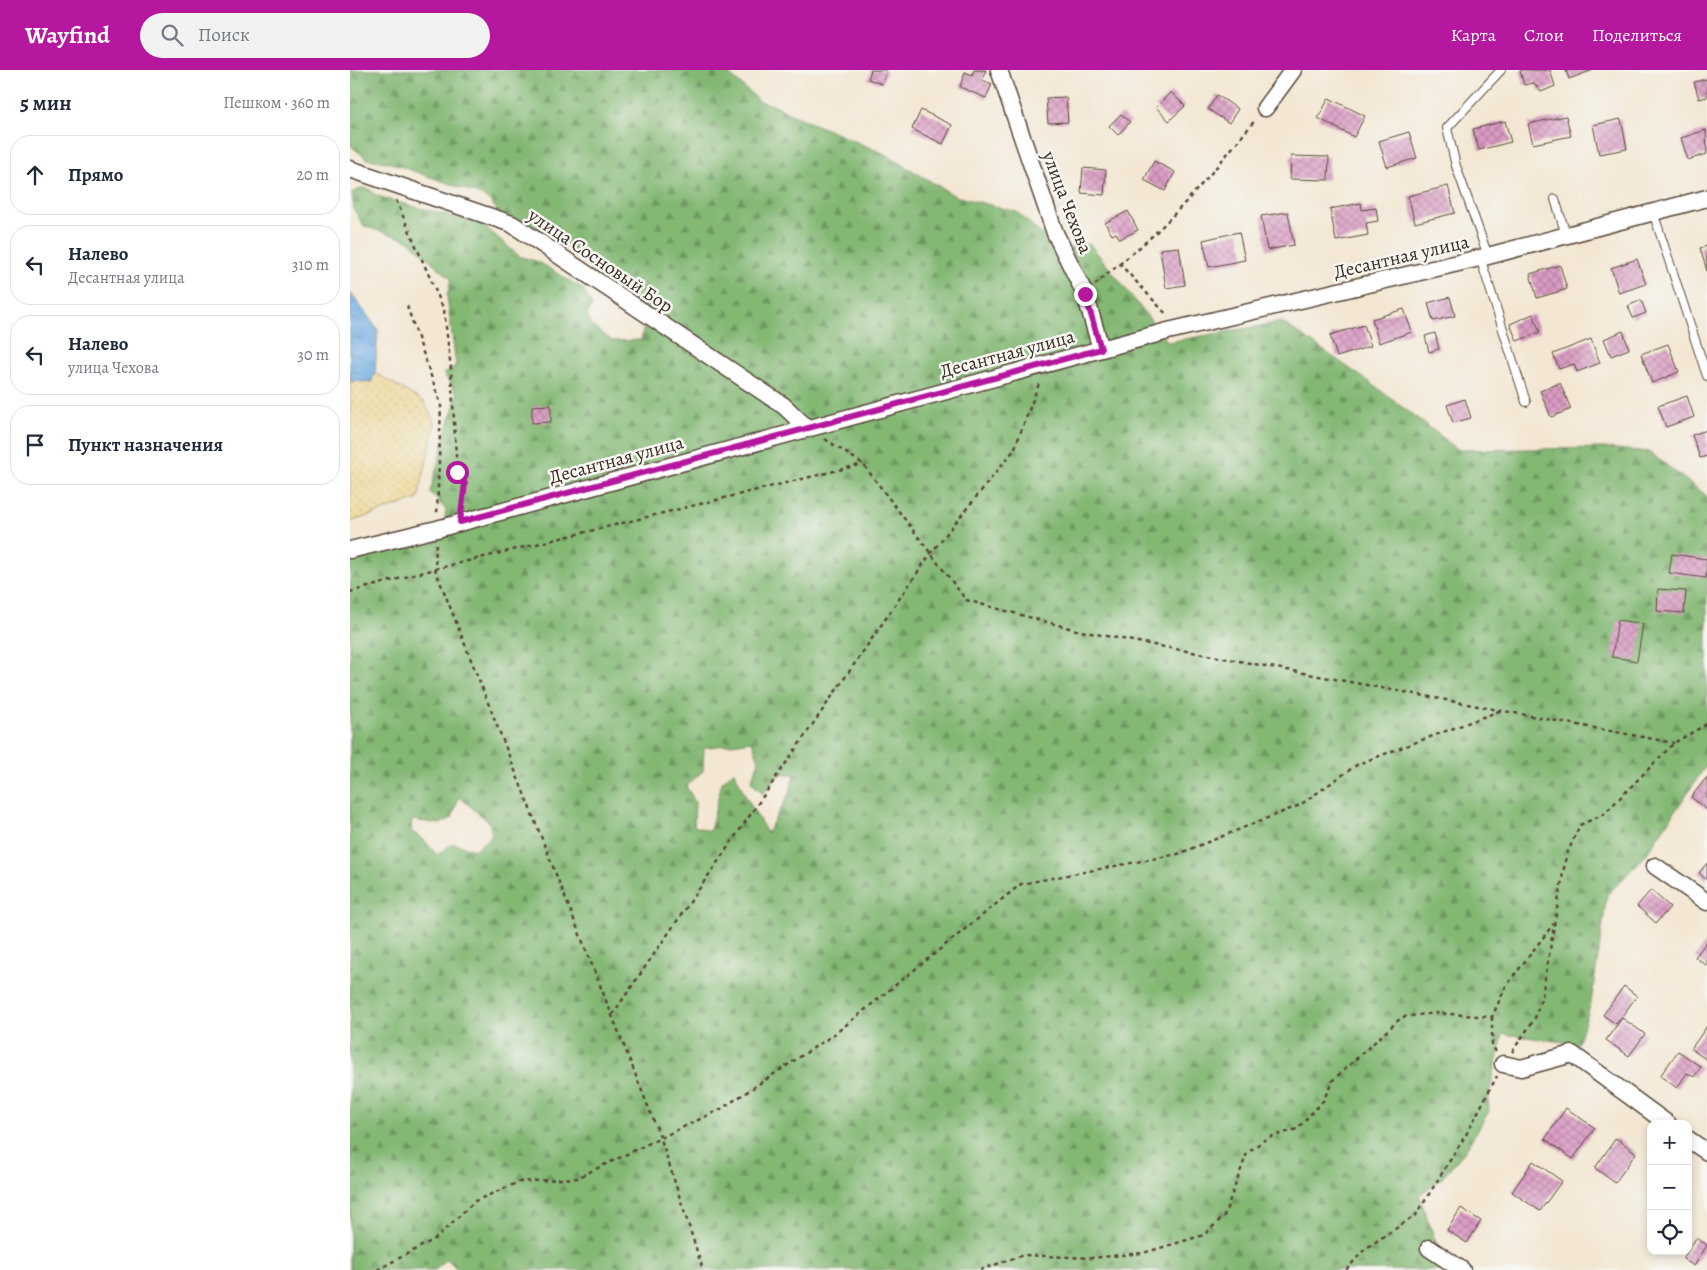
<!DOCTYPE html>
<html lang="ru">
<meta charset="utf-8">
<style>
:root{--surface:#fff;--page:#f2f2f3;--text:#1f2937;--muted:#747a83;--line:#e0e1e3;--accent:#b5179e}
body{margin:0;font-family:Alegreya,serif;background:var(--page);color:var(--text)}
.controls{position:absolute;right:15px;bottom:15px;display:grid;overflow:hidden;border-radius:10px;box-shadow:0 2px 8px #0003}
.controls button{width:45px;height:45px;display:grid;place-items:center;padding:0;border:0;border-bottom:1px solid var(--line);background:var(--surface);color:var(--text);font:25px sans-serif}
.stop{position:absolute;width:15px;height:15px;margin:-11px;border:4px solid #b5179e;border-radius:50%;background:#fff}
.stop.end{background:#b5179e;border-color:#fff;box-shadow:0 1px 5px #0008}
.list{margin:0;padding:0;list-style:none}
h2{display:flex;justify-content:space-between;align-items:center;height:65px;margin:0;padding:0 20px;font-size:21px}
h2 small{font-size:16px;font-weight:400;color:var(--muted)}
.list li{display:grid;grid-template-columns:32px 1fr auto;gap:15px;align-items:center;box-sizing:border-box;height:80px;margin:0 10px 10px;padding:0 10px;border:1px solid var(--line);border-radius:20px}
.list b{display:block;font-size:19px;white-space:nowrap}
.list p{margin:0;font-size:16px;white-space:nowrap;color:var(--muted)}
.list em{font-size:16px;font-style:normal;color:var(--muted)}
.icon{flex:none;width:28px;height:28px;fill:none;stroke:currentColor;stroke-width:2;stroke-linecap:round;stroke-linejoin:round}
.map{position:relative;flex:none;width:1357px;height:1200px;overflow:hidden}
header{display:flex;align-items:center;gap:30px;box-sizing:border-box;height:70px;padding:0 25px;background:var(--accent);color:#fff}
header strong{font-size:24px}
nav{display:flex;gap:28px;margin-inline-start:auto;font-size:18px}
.search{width:350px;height:45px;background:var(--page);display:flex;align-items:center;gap:12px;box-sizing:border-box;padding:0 18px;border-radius:28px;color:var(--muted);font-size:19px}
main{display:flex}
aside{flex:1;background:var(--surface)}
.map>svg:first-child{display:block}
.forest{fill:url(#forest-firs);stroke:#5f7148;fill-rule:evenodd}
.sand{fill:url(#sand-dots);stroke:#94825e}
.water{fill:url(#water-ripples);stroke:#556b80}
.building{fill:url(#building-cross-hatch)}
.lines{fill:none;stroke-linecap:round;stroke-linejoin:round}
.lane-casing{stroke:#574639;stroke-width:10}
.street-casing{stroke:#574639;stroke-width:19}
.path{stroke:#574639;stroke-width:2.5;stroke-dasharray:4 4;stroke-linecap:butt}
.lane{stroke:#fff;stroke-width:8}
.street{stroke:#fff;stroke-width:16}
.route{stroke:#b5179e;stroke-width:6}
.labels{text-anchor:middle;stroke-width:5;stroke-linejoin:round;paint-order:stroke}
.street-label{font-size:19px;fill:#3b2a1e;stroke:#f6f6f2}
</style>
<header>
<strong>Wayfind</strong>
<div class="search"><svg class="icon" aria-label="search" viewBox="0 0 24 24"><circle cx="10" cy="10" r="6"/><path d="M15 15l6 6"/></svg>Поиск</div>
<nav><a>Карта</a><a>Слои</a><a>Поделиться</a></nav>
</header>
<main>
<aside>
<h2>5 мин<small>Пешком · 360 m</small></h2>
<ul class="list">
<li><svg class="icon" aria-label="ahead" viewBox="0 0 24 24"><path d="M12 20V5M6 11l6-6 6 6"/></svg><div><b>Прямо</b></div><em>20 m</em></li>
<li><svg class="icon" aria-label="left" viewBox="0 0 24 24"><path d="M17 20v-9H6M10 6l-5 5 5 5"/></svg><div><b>Налево</b><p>Десантная улица</p></div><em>310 m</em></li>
<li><svg class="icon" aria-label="left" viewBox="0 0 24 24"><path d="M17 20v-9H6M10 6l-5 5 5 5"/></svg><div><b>Налево</b><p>улица Чехова</p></div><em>30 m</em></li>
<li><svg class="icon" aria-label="arrive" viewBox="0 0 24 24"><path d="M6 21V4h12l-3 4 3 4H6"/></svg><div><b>Пункт назначения</b></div></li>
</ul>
</aside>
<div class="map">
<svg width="1357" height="1200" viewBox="0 0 1357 1200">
<defs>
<pattern id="forest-firs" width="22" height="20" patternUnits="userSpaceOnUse" patternTransform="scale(1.25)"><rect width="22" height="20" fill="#83b873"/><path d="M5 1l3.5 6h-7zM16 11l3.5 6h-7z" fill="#6c965e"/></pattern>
<pattern id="sand-dots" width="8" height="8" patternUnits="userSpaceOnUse" patternTransform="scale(1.25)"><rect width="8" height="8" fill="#eeda9e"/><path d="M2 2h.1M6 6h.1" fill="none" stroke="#cdbb88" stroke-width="1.8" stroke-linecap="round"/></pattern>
<pattern id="water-ripples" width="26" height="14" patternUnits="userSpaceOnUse" patternTransform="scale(1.25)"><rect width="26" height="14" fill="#6face1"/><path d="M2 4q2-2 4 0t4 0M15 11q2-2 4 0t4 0" fill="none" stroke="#5c8cb6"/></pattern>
<pattern id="building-cross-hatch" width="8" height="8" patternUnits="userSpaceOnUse" patternTransform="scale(1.25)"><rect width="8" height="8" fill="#db9cc4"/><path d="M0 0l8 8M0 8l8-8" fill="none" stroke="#b37f9f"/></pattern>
</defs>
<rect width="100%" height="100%" fill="#f6f6f2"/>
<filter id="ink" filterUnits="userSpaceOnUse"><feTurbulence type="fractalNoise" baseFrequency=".02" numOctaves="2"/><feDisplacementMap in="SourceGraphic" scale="10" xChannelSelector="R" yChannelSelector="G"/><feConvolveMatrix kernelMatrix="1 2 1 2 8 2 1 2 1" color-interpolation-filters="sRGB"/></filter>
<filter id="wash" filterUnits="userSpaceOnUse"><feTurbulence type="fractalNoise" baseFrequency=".0096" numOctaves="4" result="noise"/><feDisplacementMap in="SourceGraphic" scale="20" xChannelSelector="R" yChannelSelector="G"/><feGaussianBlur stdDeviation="1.12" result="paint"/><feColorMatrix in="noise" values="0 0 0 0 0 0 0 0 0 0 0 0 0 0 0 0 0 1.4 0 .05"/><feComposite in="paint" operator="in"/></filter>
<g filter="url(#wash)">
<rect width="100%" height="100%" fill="#f3e7d3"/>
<!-- forest -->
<path class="forest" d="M0,0H374L411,32L427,36L438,43L535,84L605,126L667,142L709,180L740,174L818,272L932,252L1018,311L1109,380L1255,378L1299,382L1357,426V694L1295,786L1257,825L1241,933L1228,974L1153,964L1138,1028L1139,1041L1115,1081L1092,1108L1069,1125L1096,1200H108L97,1189L85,1200H0V490L74,469L82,474L92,469L96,440L80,422L107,323L94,304L106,295L97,226L101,209L58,170L14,156L4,140L2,123L11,118L19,119L26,125L43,131L132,154L169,186L189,192L233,219L242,236L237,244L241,255L262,271L291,270L294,255L302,257L245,211L237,189L181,154L149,143L141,132L131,125L38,92L17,89L0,75ZM402,671L409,691L401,712L413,724L430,704H444L440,722L417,763L396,727L384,701L372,712L360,761L344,756L345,732L336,716L353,701L354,678ZM109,727L139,752L142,766L124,780L103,773L87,785L74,770L61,761L62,750L90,754L102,748Z"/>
<!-- sand -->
<path class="sand" d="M25,303L74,332L85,353L68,429L0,452V311L21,312Z"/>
<!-- water -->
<path class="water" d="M0,222L28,260L25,303L21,312L0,311Z"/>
<g id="blocks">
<!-- building -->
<path class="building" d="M521,0H537L532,14L518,9Z
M624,0H636L632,10L642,14L636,28L610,17L615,2L622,5Z
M1173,0H1200L1205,16L1191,22L1184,13L1174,15L1170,1Z
M1216,0H1243L1219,9Z
M1357,9V27L1349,29L1344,12Z
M821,22L835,36L819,51L806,37Z
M867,25L888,39L879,53L858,39Z
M716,27L718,52L698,53L696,28Z
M979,28L1015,46L1004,67L968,48Z
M571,40L602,55L593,74L562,59Z
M771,44L780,52L768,65L759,56Z
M1216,46L1221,66L1183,74L1178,54Z
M1271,49L1277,79L1249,84L1243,55Z
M1155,51L1161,72L1129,80L1123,59Z
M1356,60L1357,84L1338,90L1331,68Z
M1059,62L1067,88L1037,97L1029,71Z
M941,86L979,87L978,110L940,109Z
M804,91L825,102L815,121L794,110Z
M733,98L756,100L754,125L731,123Z
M1098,116L1105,143L1065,153L1058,126Z
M1011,133L1012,140L1026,138L1028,151L1016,153L1018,165L986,171L980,139Z
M778,141L788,160L770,169L766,163L762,165L755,153Z
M938,142L944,175L917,180L911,146Z
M889,162L895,190L859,197L853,170Z
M1357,176V201L1350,178Z
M829,177L835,215L816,218L810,179Z
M1287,189L1296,214L1269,223L1261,198Z
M1210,195L1217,219L1187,228L1180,204Z
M1100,227L1105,246L1083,251L1078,233Z
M1291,230L1296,243L1283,248L1278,236Z
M1054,239L1062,262L1029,273L1022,249Z
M1183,244L1190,262L1167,271L1160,254Z
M1014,255L1021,276L987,287L980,265Z
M1273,261L1279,279L1261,286L1254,269Z
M1085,263L1089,279L1079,282L1075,266Z
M1241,269L1250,293L1227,302L1224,294L1209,299L1203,284Z
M1318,274L1329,302L1302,313L1291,284Z
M1210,313L1221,339L1201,347L1190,321Z
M1337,326L1344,347L1316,357L1308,336Z
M1115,329L1121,348L1103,353L1097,335Z
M201,335V352L182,353V336Z
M1357,360V386L1350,388L1342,365Z
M1322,484L1357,489L1356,508L1319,503Z
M1308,519L1336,521L1334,543L1307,541Z
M1268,550L1293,554L1287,591L1262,587Z
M1357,707V740L1341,727Z
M1357,793V810L1349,803Z
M1301,820L1320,837L1306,853L1287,836Z
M1357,871V896L1345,887Z
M1274,916L1287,926L1266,954L1253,945Z
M1272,948L1295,964L1279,986L1256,970Z
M1357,956V990L1341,979Z
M1328,981L1351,997L1344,1007L1337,1003L1327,1018L1310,1006Z
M1216,1038L1245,1058L1223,1089L1195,1069Z
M1266,1068L1286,1083L1265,1113L1245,1098Z
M1183,1091L1212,1111L1190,1141L1162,1122Z
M1111,1138L1131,1151L1117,1173L1097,1160Z
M1346,1168L1357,1175L1344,1196L1333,1189Z"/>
</g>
</g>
<g filter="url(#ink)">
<use href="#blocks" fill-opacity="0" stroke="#574639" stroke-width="1"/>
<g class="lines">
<defs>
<path id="lane" d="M1205,129L1216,165
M1303,142L1357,306
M1138,186L1106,96L1097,58L1151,0
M1130,187L1176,332"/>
<path id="street" d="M649,0L705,163L735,224L751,279
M915,38L943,0
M0,99L162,154L434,336L457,358
M0,480L87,459L818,261L1138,186L1357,128
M1305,796L1357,832
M1153,994L1171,998L1222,984L1318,1054
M1338,1069L1357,1082
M1079,1178L1112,1200"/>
</defs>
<!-- lane casing -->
<use href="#lane" class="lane-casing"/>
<!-- street casing -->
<use href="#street" class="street-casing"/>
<!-- path -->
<path class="path" d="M46,130L94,240L101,299L107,403L115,414L112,436
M769,193L818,246
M745,215C760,201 775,190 790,177C833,139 870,93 906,49
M57,236L91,335L87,444
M475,369L513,394L616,530L730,561L1324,673
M86,474L85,499L311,1069L353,1200
M0,522L85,499L513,394
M262,945L581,483L664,380L690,311
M1142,947V975L1146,982
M1162,982L1185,948L1192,926L1216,786L1230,755L1254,744L1324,673L1357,654
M27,1200L85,1169L125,1131L169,1112L227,1108L371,1039L486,963L671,814L828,784L950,735L1008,694L1152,640
M630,1200L673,1185L741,1188L793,1183L854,1165L874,1146L897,1083L917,1068L947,1059L973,1031L983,1010L1052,947L1086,943L1142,947L1156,916L1205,852
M996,1200L1015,1179L1066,1145L1117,1063L1147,1006"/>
<!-- lane -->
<use href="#lane" class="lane"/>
<!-- street -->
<use href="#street" class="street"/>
</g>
</g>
<g class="lines" filter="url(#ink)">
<!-- route -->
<path class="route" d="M107,402L115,414L110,452L751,279L735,224"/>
</g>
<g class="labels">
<!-- street labels -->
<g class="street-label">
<text transform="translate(718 132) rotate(69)" y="7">улица Чехова</text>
<text transform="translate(1051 186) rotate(-13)" y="7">Десантная улица</text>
<text transform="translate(251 190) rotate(34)" y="7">улица Сосновый Бор</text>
<text transform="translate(657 283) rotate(-15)" y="7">Десантная улица</text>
<text transform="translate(266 389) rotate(-15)" y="7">Десантная улица</text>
</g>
</g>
</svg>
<div class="controls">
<button>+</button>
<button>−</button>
<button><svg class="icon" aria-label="locate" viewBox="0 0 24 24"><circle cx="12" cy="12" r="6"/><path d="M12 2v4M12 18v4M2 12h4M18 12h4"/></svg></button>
</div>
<div class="stop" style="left:107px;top:402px"></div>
<div class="stop end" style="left:735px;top:224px"></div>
</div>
</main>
